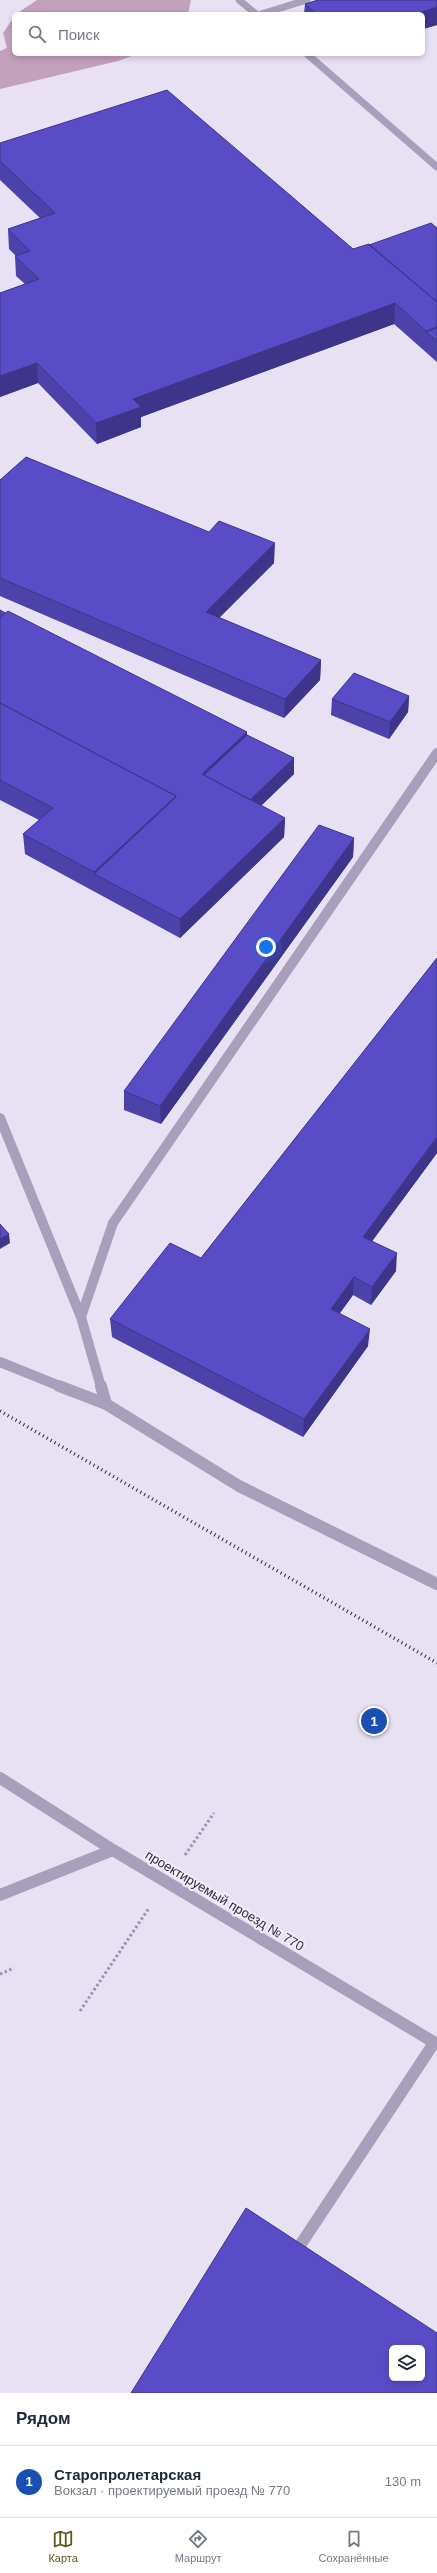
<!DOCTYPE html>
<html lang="ru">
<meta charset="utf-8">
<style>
:root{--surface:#fff;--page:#f6f6f7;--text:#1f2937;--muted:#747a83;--line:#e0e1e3;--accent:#5c5820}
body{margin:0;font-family:Arial,sans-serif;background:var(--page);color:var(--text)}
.controls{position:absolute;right:12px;bottom:12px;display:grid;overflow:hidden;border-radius:6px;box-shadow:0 2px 6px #0003}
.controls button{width:36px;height:36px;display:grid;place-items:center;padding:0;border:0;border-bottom:1px solid var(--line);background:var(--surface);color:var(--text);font:20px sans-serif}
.you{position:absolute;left:266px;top:947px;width:14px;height:14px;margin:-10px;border:3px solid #fff;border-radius:50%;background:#1a73e8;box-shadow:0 0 0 6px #1a73e833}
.badge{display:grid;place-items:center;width:26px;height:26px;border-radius:50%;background:var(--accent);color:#fff;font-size:13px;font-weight:700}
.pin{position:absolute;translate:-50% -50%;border:2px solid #fff;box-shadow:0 1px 4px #0006}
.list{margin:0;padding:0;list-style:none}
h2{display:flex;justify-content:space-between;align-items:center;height:52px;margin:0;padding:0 16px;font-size:17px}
h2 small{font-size:13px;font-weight:400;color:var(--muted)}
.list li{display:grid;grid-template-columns:26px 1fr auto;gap:12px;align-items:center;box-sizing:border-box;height:72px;padding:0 16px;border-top:1px solid var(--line)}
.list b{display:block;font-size:15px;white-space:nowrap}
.list p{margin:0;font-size:13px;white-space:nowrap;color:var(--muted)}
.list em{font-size:13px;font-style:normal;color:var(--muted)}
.icon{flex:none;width:22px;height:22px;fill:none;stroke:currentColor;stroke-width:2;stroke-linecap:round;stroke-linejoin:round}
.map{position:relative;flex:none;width:437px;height:2393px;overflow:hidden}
.search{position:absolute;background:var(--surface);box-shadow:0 2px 6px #0003;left:12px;right:12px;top:12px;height:44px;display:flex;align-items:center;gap:10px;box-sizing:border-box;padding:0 14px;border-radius:6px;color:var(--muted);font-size:15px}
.sheet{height:124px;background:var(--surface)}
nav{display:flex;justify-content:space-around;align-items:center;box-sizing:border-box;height:56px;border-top:1px solid var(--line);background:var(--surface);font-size:11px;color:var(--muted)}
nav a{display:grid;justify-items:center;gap:2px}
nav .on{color:var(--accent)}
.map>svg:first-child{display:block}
.green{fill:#c3a0bc}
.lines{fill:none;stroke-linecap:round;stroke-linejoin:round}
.path{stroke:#9b92b3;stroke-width:3;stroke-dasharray:2.5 2.5;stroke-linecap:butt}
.service-far2{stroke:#a89fbd;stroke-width:7}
.service-far1{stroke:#a89fbd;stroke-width:10}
.service{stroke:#a89fbd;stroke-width:12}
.tertiary{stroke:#a89fbd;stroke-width:12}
.rail{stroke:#2e2b3a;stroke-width:3.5;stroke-dasharray:1 3.5;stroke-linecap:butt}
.wall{fill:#4d41aa}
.shaded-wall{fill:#3e358b}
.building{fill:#594cc6;stroke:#3e358b;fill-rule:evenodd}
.labels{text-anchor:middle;stroke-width:4;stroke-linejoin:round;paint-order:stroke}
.near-street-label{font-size:13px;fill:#2e2b3a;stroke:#f3edfb}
</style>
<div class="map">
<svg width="437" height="2393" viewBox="0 0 437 2393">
<rect width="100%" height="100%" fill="#e8e0f3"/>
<!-- green -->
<path class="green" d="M37,0H191L188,14H16Z
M14,17V54H137L118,61L0,89V51L7,48L3,33Z"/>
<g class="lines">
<!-- path -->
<path class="path" d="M185,1855L214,1813
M0,1974L14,1968
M80,2011L149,1908"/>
<!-- service-far2 -->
<path class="service-far2" d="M239,0L256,14
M261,14L307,0
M307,54L437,167"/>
<!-- service-far1 -->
<path class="service-far1" d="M0,1118L81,1317
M0,1362L62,1387
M101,1387L81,1317L113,1223L437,753"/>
<!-- service -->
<path class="service" d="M59,1386L106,1404
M101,1386L106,1404L239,1486L437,1584
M295,2253L434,2043"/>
<!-- tertiary -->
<path class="tertiary" d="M0,1778L113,1850L437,2044
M0,1895L113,1850"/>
<!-- rail -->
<path class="rail" d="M0,1411L437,1663"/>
</g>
<!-- wall -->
<path class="wall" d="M318,0H437V25L423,29V14H304L305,4Z
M0,143L353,249L437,228V362L394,324L141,417V427L97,444L38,383L0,397V293L25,284L16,276L15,256H16L9,249L8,229L40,218L0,180Z
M0,480L274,563L219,618L321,660L320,680L284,718L0,596Z
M0,610L247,732V735L294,758V774L261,806L285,818L284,837L180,938L25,854L23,834L39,820L0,800Z
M409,696L408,712L389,739L331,715L332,699Z
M354,838L353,857L161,1124L124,1110V1091Z
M437,958V1153L372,1241L396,1271L371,1305L353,1295L339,1314L368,1346L303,1437L112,1337L110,1319L201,1258Z"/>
<!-- shaded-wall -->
<path class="shaded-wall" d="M437,7V25L423,29V14H415Z
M395,303L394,324L141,417V427L97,444L96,423L133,399Z
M37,363L38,383L0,397V376Z
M275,543L274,563L206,631V612Z
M321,660L320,680L284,718L285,699Z
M409,696L408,712L389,739L390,722Z
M247,732V751L213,783L202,774Z
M294,758V774L248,818V802Z
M176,796L177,816L94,874V872Z
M285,818L284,837L180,938V919Z
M354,838L353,857L161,1124L160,1106Z
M437,1137V1153L362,1255L363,1237Z
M9,1234L10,1243L0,1249V1239Z
M397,1253L396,1271L371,1305L372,1287Z
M354,1277L353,1295L330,1327L331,1309Z
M370,1329L368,1346L303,1437L304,1419Z"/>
<!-- building -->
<path class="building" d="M318,0H437V7L415,14H317L305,4Z
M167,90L353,249L369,244L437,302V327L426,331L395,303L133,399L141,407L96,423L37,363L0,376V293L39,279L15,256L30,251L8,229L55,213L0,161V143Z
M431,223L437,228V302L369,245Z
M437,328V341L426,332Z
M26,457L209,532L219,521L275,543L206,612L321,660L285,699L0,578V480Z
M0,610L5,613L0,617Z
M8,611L247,732L202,774L285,818L180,919L94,874L176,797V796L0,703V617Z
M354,673L409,696L390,722L332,699Z
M0,703L176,796L94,872L23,834L53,808L0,780Z
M247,735L294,758L250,800L204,775Z
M319,825L354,838L160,1106L124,1091Z
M437,958V1137L363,1237L397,1253L372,1287L354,1277L331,1309L370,1329L304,1419L110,1319L170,1243L201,1258Z
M0,1224L9,1234L0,1239Z
M246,2208L437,2333V2393H131ZM392,2348H422V2378H392Z"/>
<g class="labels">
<!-- near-street labels -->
<g class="near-street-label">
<text transform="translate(225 1900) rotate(31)" y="5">проектируемый проезд № 770</text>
</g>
</g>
</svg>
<div class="controls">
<button><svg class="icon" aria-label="layers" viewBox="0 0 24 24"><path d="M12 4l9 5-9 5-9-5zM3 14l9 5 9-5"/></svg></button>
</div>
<div class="you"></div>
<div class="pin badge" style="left:374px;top:1721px;background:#1a4fb4">1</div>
<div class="search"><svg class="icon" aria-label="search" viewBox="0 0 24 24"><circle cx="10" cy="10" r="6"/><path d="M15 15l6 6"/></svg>Поиск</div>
</div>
<section class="sheet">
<h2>Рядом<small></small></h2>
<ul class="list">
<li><span class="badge" style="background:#1a4fb4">1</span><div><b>Старопролетарская</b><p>Вокзал · проектируемый проезд № 770</p></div><em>130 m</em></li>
</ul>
</section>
<nav>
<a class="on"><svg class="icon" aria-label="map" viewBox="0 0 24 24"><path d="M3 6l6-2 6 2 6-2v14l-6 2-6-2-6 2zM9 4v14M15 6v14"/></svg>Карта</a>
<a><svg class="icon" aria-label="directions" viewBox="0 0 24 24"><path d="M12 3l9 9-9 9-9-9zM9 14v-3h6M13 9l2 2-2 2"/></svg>Маршрут</a>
<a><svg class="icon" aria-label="saved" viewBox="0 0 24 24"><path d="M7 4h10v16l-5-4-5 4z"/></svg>Сохранённые</a>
</nav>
